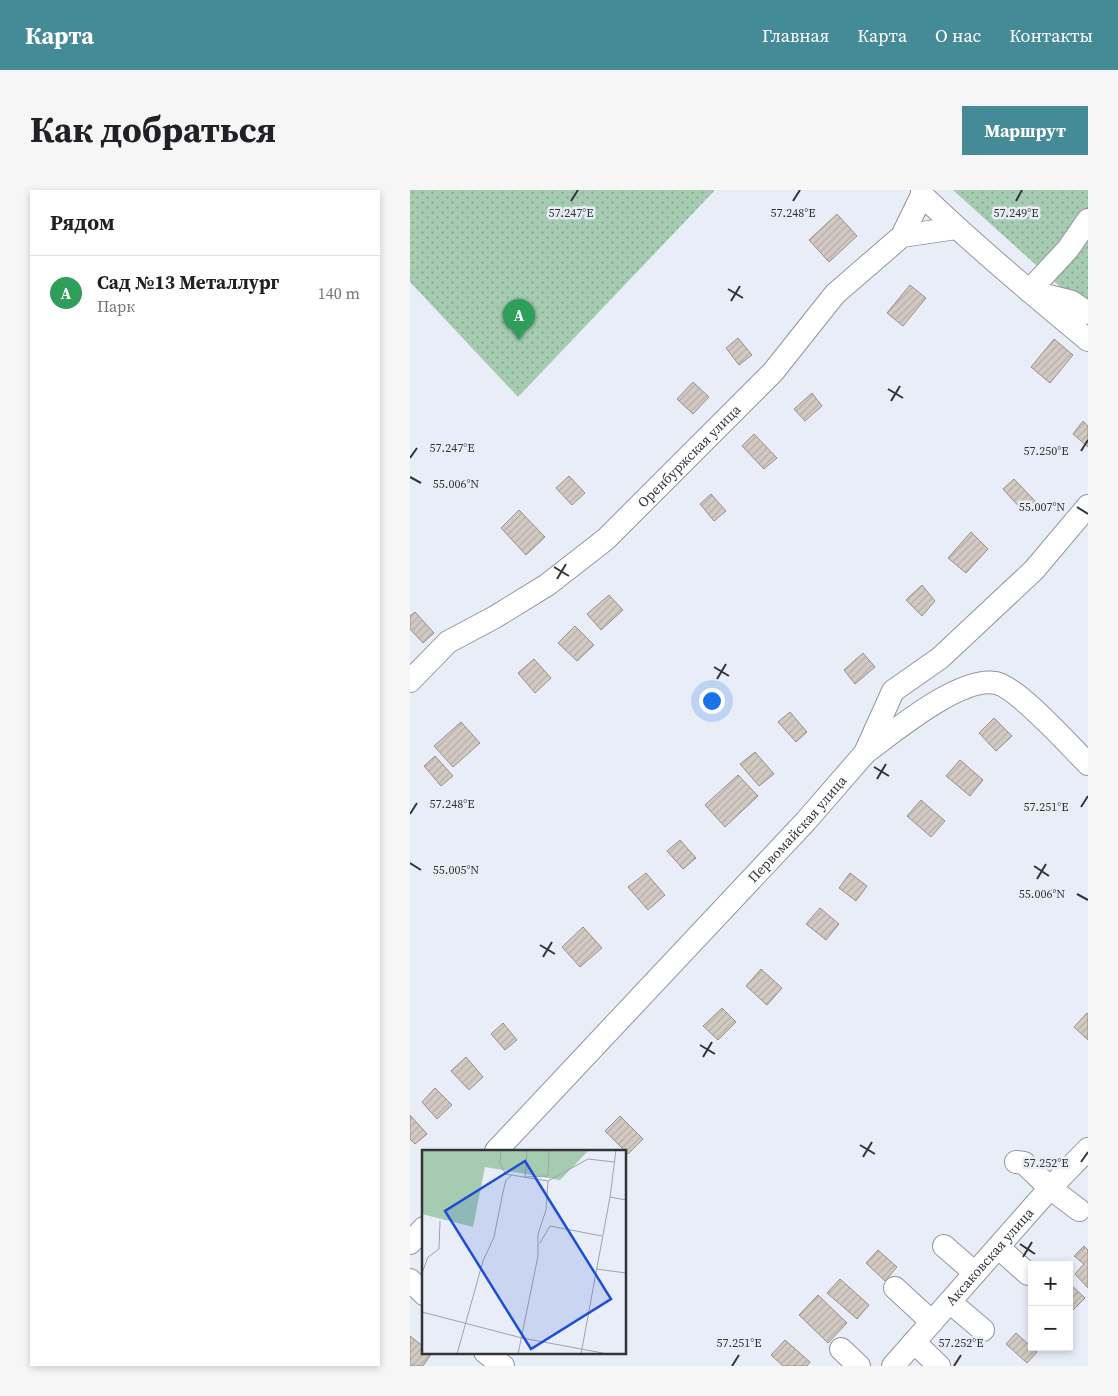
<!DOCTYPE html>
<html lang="ru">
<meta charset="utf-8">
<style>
:root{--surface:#fff;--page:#f6f6f6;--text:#202124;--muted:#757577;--line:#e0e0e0;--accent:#458a97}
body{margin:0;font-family:"Source Serif 4",serif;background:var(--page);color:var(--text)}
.controls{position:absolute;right:15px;bottom:15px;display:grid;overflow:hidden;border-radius:0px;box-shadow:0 2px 8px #0003}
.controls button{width:45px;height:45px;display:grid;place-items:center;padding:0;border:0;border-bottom:1px solid var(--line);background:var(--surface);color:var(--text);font:25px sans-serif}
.you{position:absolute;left:301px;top:510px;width:18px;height:18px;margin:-12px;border:4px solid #fff;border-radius:50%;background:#1a73e8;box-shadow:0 0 0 8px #1a73e833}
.badge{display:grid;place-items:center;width:32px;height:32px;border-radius:50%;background:var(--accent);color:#fff;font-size:16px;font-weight:700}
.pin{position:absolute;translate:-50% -41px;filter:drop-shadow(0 1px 2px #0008)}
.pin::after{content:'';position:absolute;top:26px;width:18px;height:15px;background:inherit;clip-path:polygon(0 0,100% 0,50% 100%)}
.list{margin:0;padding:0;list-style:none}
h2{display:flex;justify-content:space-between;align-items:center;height:65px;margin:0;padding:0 20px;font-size:21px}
h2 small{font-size:16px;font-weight:400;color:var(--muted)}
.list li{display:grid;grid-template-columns:32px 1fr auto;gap:15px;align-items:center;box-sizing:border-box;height:75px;padding:0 20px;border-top:1px solid var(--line)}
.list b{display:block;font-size:19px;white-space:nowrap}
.list p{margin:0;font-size:16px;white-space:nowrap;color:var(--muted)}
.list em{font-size:16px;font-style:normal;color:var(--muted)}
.map{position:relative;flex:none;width:678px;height:1176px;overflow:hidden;border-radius:0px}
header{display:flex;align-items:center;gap:30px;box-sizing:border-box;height:70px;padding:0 25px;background:var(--accent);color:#fff}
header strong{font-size:24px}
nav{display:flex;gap:28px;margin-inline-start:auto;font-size:18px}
.intro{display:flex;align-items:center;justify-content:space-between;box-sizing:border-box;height:120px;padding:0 30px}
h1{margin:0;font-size:35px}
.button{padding:12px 22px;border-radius:0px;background:var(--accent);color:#fff;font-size:18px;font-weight:700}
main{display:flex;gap:30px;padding:0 30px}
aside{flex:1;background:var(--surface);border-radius:0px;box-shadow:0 2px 8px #0003}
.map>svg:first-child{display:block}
.green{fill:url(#green-dots)}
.building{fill:url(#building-hatch);stroke:#99908a}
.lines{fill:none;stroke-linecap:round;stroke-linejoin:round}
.minor-casing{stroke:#92969e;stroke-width:24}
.minor{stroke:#fff;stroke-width:22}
.ticks{fill:none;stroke:#323438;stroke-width:2}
.labels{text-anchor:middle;stroke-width:5;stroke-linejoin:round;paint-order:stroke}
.street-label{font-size:14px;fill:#323438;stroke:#e9edf7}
.inset-road{fill:none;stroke:#a0a3ab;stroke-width:1}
.view{fill:#1d4ed8;fill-opacity:0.15;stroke:#1d4ed8;stroke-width:2.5}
.inset-edge{fill:none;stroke:#323438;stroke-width:2.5}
.ticks-label{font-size:12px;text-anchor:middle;fill:#323438;stroke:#e9edf7;stroke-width:5;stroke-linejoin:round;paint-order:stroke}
</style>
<header>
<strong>Карта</strong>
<nav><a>Главная</a><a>Карта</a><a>О нас</a><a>Контакты</a></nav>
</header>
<div class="intro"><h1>Как добраться</h1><a class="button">Маршрут</a></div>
<main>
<aside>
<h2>Рядом<small></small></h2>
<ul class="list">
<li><span class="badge" style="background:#2e9e5b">A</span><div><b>Сад №13 Металлург</b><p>Парк</p></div><em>140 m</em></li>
</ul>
</aside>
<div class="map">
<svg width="678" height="1176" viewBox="0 0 678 1176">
<defs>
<pattern id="green-dots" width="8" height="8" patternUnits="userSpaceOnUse" patternTransform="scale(1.25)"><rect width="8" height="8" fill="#a5cbb1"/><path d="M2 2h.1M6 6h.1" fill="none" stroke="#87a691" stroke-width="1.8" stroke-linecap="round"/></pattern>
<pattern id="building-hatch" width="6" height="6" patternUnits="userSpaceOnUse" patternTransform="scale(1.25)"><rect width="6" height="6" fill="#d3c9c3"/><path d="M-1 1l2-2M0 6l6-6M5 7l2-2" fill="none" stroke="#b6ada8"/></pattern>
</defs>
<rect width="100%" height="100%" fill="#e9edf7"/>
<!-- green -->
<path class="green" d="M0,0H305L108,207L0,92Z
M543,0H678V122Z"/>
<!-- building -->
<path class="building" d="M427,24L447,46L419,72L399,50Z
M500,95L516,108L493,136L477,123Z
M328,148L342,165L329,175L316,158Z
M644,149L663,165L640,193L621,177Z
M283,192L299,207L283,224L267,209Z
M402,203L412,216L395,231L384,219Z
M673,231L678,236V257L663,244Z
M344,244L367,268L354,279L332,256Z
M159,286L175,303L162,315L146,298Z
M604,289L625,311L613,321L593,299Z
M301,304L316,321L304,331L290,314Z
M109,320L135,347L116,365L91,338Z
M561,342L578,359L556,383L538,368Z
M512,395L525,411L512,426L496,410Z
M199,405L213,420L191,440L177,424Z
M5,422L24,443L13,453L0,439V426Z
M165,436L184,455L167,471L148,453Z
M453,463L465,477L445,494L434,480Z
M124,469L141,488L125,503L108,483Z
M380,522L397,542L386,552L368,532Z
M584,528L602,546L586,561L569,543Z
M51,532L70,553L43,577L24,556Z
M345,562L364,584L349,596L330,574Z
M25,566L43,586L31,596L14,576Z
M550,570L573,590L560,606L536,586Z
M328,585L348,606L315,637L295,615Z
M511,610L535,631L521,647L497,626Z
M270,650L286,668L273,679L257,661Z
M236,683L255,705L238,720L218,697Z
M440,683L457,696L446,711L429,698Z
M410,718L429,734L416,750L396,734Z
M173,737L192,758L170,777L152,757Z
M351,779L372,798L357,815L336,796Z
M312,818L326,832L308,850L293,836Z
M677,823L678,824V850L664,837Z
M93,833L107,850L95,860L81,844Z
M56,867L73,887L59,900L41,881Z
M25,898L42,915L27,929L12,912Z
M0,925L17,944L5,954L0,949Z
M210,926L233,949L218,964L195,941Z
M674,1056L678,1060V1098L665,1084L674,1074L664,1066Z
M468,1060L487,1077L475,1091L456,1073Z
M430,1089L459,1115L447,1129L417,1103Z
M659,1093L675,1108L659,1124Z
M408,1105L437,1133L418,1153L389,1125Z
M606,1143L627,1162L617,1173L596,1154Z
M0,1146L14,1157V1162L22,1163L13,1176H0Z
M375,1150L400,1172L397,1176H373L361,1165Z"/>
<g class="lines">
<defs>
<g id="minor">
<path d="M512,5C565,56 621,103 678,150"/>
<path d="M678,30L658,59L619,101L662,112L678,123"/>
<path d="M492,46L512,5V0"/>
<path id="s1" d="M0,491L38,452L85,427L137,395L196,349L363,182L425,104L492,46L546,38"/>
<path d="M456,562C485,541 550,486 586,493C607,497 660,556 678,574"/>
<path id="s2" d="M86,961L396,631L455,563L483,501L530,468L624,380L678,316"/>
<path d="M606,972L614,973L640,998L669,1020"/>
<path d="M0,1053L14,1038"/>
<path d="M534,1056L565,1083"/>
<path d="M588,1057L618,1084"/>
<path d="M0,1090L14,1104"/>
<path d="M485,1098L522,1132"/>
<path d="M540,1112L573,1140"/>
<path d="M504,1152L529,1176"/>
<path d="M431,1159L449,1176"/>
<path d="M75,1162L93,1176"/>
<path id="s3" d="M483,1176L640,998L678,959"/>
</g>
</defs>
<!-- minor casing -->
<use href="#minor" class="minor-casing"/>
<!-- minor -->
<use href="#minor" class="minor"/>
</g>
<!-- ticks -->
<path class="ticks" d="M161,11L168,0M383,11L390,0M606,11L612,0M318,99L333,108M321,111L330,96M478,199L493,208M481,211L490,196M671,261L678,250M0,268L7,258M0,287L11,293M667,317L678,324M144,377L159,386M147,389L156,374M304,477L319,486M307,489L316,474M464,577L479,586M467,589L476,574M671,617L678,606M0,624L7,613M0,673L11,680M624,676L639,686M627,689L636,674M667,704L678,710M130,755L145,764M133,767L142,752M290,855L305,864M293,867L302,852M450,955L465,964M453,967L462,952M671,972L678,962M610,1054L625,1064M613,1067L622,1052M322,1176L329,1165M544,1176L551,1165"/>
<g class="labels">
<!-- street labels -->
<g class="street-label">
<text dy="5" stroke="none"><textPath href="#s1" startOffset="361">Оренбуржская улица</textPath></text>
<text dy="5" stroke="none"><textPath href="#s2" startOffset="441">Первомайская улица</textPath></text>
<text dy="5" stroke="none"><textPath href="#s3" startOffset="146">Аксаковская улица</textPath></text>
</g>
</g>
<!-- overview -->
<g transform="translate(12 960)">
<rect width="204" height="204" fill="#e9edf7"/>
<path d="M0,0H167L138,30L63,17L51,77L0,64Z" fill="#a5cbb1"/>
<path class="inset-road" d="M79,0L78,13L84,25M105,0L103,27L126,26L127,0M83,24L126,31L166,9L192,12M188,47L204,50M118,93L128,76L180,86M174,119L204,123M0,123L6,107L17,99L18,71M0,162L100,188L186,204M35,204L61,111L72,87L81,42L84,30L90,25M96,204L116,106V84L124,60L126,31M159,204L188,47L194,0"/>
<path class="view" d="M103,11L189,149L109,199L23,61Z"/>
<rect width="204" height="204" class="inset-edge"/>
</g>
<g class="ticks-label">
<text x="161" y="27">57.247°E</text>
<text x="383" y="27">57.248°E</text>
<text x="606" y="27">57.249°E</text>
<text x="42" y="262">57.247°E</text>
<text x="636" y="265">57.250°E</text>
<text x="46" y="298">55.006°N</text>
<text x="632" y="321">55.007°N</text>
<text x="42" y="618">57.248°E</text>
<text x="636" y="621">57.251°E</text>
<text x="46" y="684">55.005°N</text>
<text x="632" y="708">55.006°N</text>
<text x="636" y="977">57.252°E</text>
<text x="329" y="1157">57.251°E</text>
<text x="551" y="1157">57.252°E</text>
</g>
</svg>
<div class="controls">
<button>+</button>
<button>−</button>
</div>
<div class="you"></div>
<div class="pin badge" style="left:109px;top:150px;background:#2e9e5b">A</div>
</div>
</main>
